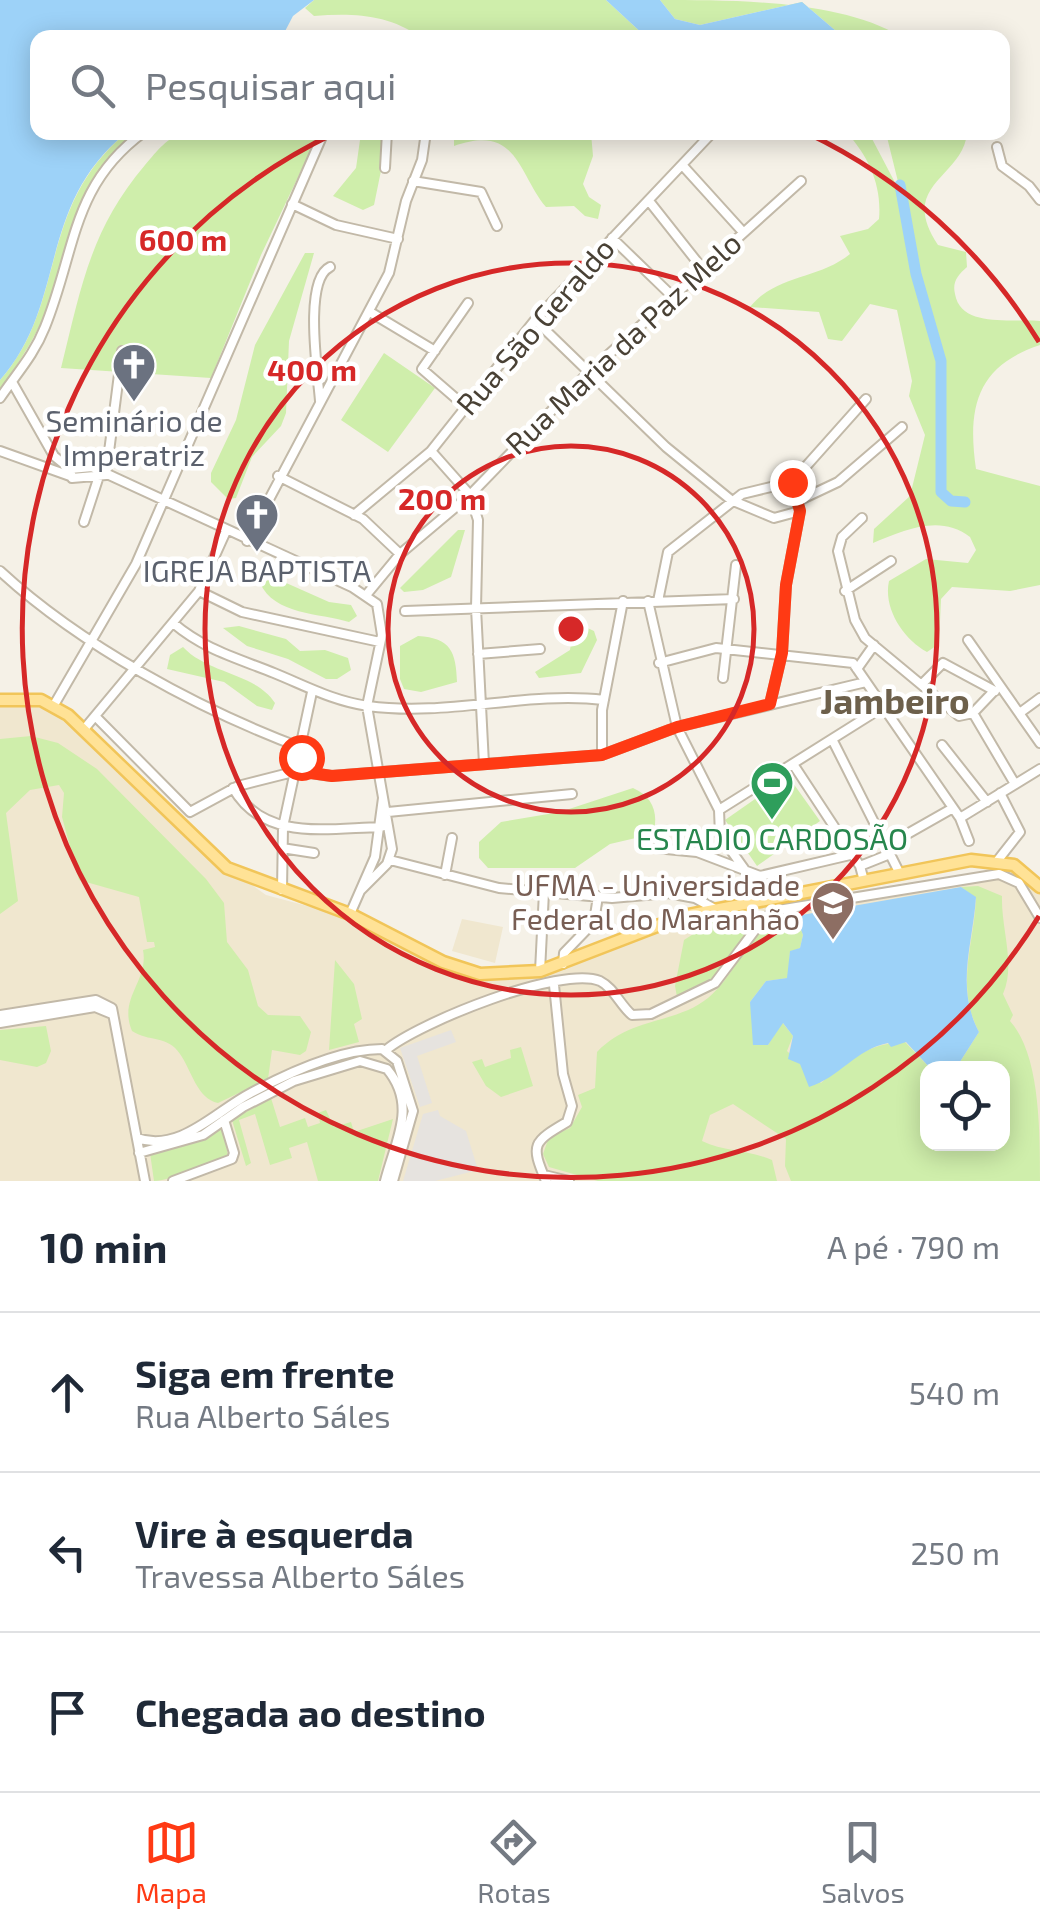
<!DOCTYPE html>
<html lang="pt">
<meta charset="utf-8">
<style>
:root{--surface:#fff;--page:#f2f2f3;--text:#1f2937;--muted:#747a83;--line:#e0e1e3;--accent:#ff3a14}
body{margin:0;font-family:"Exo 2",sans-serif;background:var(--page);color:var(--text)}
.controls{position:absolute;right:30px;bottom:30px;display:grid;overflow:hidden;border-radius:20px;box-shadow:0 5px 25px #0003}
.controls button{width:90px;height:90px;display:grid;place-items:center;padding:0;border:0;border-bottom:2px solid var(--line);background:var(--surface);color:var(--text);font:50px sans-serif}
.stop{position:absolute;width:30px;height:30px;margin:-22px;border:8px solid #ff3a14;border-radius:50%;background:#fff}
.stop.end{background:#ff3a14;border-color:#fff;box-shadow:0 2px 10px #0008}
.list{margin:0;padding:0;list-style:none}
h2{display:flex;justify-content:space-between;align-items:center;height:130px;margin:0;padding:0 40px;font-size:42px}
h2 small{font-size:32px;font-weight:400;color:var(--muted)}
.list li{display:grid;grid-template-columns:65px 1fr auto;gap:30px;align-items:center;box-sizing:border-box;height:160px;padding:0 40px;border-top:2px solid var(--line)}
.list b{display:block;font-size:38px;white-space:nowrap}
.list p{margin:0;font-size:32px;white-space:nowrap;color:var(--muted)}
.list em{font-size:32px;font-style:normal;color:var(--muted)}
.icon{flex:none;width:55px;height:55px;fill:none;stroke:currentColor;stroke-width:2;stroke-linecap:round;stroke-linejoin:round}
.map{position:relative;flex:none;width:1040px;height:1181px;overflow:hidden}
.search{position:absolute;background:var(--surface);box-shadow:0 5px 25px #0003;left:30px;right:30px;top:30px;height:110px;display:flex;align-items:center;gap:25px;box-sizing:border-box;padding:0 35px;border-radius:20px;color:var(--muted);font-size:38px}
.sheet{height:610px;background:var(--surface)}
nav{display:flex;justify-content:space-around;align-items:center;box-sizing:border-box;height:140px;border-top:2px solid var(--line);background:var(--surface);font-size:28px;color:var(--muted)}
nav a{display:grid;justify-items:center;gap:5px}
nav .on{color:var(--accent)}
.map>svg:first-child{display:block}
.education{fill:#f0e7cf;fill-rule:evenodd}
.green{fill:#cfeeab}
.parking{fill:#e6e3df}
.water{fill:#9dd2f8}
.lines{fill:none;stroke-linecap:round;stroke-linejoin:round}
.river{stroke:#9dd2f8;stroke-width:11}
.minor-casing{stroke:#c2b9a8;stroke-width:12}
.major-casing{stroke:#f1c559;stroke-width:15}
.minor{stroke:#fff;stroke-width:8}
.major{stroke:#ffe296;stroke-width:10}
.route{stroke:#ff3a14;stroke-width:12}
.ring{fill:none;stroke:#d62828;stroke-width:5}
.labels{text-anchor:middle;stroke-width:9;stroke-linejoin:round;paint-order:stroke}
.street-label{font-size:30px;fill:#494135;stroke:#fff}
.worship-label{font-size:30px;fill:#5b616d;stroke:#fff}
.leisure-label{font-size:30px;fill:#27864d;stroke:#fff}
.education-label{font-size:30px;fill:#785e54;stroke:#fff;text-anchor:end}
.quarter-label{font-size:35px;font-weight:bold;fill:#6d604b;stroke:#fff}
.centre{fill:#d62828;stroke:#fff;stroke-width:5}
.ring-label{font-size:30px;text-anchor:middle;font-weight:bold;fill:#d62828;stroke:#fff;stroke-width:9;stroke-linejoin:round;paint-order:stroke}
</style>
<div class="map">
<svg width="1040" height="1181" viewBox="0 0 1040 1181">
<rect width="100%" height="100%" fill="#f5f1e7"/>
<!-- education -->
<path class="education" d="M41,701L213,857L266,895L345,916L452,974L481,981L507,980L567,965L687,917L1005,868L1029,880L1040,893V1181H0V704ZM928,1068H1002V1144H928Z
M462,919L503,927L495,963L452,951Z"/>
<!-- green -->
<path class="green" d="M314,0H606L646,37H420C388,14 352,13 314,16L305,8Z
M660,0C735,0 842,0 901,37H843L802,2L700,25L675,19Z
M186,132L319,133L261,255L211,378L61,368C81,288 90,230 145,165C158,150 166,138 186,132Z
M126,133H140C70,182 81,217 56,287C41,328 25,355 0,389V380C68,303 36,208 126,133Z
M361,133H381L383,161L374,205L363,210L333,196L356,168Z
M454,133H591L593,156L583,184L589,197L601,205L598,219L585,216L574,206L546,207C518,174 518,123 454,146Z
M847,133H869L901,194L886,133H967C963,178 897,184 938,245L966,252L967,267C958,275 952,282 955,294C961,329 1014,318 1040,321V345C977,366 967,407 976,469L1040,486V585L1010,591L952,587L941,599L939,644L927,652C903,639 883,608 889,581L926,559L968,563L976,550L970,537C940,514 905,530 873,543L874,529L910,496L925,435L909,396L912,381L897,310L870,304L842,341L828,339L819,312L750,307C777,274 818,280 850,254L840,236L868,229L879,219C882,186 869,157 847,133Z
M305,253H314L289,341L286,413L281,426L252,457L236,498L228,499L211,482V473L236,420L255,345Z
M384,353L435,388L388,452L341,420Z
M458,530H465L451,577L423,590L404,592L400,588Z
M275,578L329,602L351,605L357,616L349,622C320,613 274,615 260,583Z
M581,625L594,631L597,640L581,673L539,678L535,672L570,650L573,629Z
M239,626L286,639L300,651L325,650L348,658L351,670L337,679H326L288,659L247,646L223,628Z
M418,636C451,638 456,652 457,682L421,692L404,689L400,679V646Z
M183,647C208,674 256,673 275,703L272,710L257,706L224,682L167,669L170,655Z
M31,736L58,743L97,769L206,879L224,903L227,942L248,970L258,1006L268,1015L300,1016L311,1032L306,1051L300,1055L272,1050L268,1079L218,1103C197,1099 191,1069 180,1054C168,1035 148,1042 132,1031C118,998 149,981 143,950L155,947L154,942H147L139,897L79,880L62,817L64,793L59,785L30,790L6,813L18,901L0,914V739Z
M788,776L820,821L757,866L725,820Z
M633,788C653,797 659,813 653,834L610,844L575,868H488L479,858V842L501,822L560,812Z
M978,886L1002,896C1001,930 1016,964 1003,994L1013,1015L1010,1021C1040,1054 1040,1130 1040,1181H791L785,1166L786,1139L733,1104L710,1115L702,1141C725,1152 750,1150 772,1160L777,1181H598L549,1167L543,1154L549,1137L570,1128L582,1107L578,1095L595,1088L597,1052C630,1017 676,1024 708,998C740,971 752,921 793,909L803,935L800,948L790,952L788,978L766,981L750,1002L768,1045L782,1022L793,1036L787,1051L821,1083C848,1060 869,1043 905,1042L930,1068L928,1144H1002V1068H956L979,1032C955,986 974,945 976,898L961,887Z
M756,908L761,914C739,946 719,988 677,997L675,986L684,940L698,931L705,917Z
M335,960L354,984L362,1019L354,1024L359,1042L329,1050Z
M46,1026L51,1051L46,1063L37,1067L0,1060V1030Z
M521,1047L533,1086L501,1097L486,1086L472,1062L482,1059L485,1067L511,1058L510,1050Z
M271,1098L280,1127L305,1118L308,1127L320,1123L318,1113L326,1110L334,1127L351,1122L354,1132L393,1119L378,1181H318L307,1142L289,1148L292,1158L270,1165L255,1114L239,1120L251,1163L246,1166L232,1120Z
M222,1128L228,1155C210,1162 170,1181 154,1181L150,1153Z"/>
<!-- parking -->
<path class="parking" d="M451,1030L456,1042L417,1056L432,1103L420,1107L400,1048Z
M438,1110L440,1116L466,1131L478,1170L435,1181H403L423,1114Z"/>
<!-- water -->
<path class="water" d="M0,0H314L293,16L282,37L38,38V132L126,133C36,206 68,303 0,380Z
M606,0H660L675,19L700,25L802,2L843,37H646Z
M961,887L976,897C973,944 955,987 979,1032L956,1068H930L906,1042L891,1047L888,1043C856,1049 839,1078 809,1087L800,1064L788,1059L793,1036L783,1023L768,1045H753L750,1002L766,981L787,978L790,951L800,948L803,935L796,916Z"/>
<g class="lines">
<!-- river -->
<path class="river" d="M900,185L916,274L941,361V492L951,501L965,502"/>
<defs>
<path id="minor" d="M997,147L1002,166L1029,186L1040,200
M684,167L742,231
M385,168L387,132
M413,181L481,192L497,226
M649,201L702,268
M292,204L336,225L398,239
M612,238L671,295
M370,312L435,351
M535,320L666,447L731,500L774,518L800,511
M12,382L54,456L70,469L72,478L106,475
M0,398C17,373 34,355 45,327C76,251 71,185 144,132
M320,401C318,374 303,280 330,267
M467,408L422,369L468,303
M0,451L70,476
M431,451L470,495L478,520L476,608L484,764
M70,469L92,467L352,587L377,604L382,635L367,706L392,849L387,864L361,890
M106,475L122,351
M278,476L363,519L400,554
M800,500L838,482L902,427
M354,515L431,451L535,320L712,133
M862,518L842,537L838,551L855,620L865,638L959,716L973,713L993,692
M84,522L99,476
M247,541L389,273L406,201L422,160L426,132
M0,571C80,645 200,710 302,748
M199,591L242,612L380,642
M845,591L891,561
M367,594L400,554L470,495L587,374L801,181
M648,601L677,727L719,810
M658,601L668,552L742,494L792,482
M405,611L734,599
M173,623C205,650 237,658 274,673C306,686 333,701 368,706C447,717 526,691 604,700
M968,640L1040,743
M478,654L540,649
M659,663L716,648L853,663L960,818L969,841
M857,669L874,645
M723,678L736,565
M922,684L943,663L995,691
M770,704L782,653L786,585L800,511L792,482L866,399
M54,705L136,564L324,132
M1021,712L1040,698
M973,713L1015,784
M96,717L190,812L238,786L297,771L331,776L602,755L677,727L866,682
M85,728L199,591L226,531
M832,739L900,874
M942,745L987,802
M602,755V710L623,601
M793,764L860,866L864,881
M233,788C264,842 328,828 381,827
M719,810L883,707
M719,810L720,835L745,870
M388,812L572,794
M960,818L1040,769
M886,846L953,808
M282,848L314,853
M656,848L697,852L760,876
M390,860L499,888L612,898L668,893L695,898L715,909
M998,860L1020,832L1000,793
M860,866L890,854
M445,875L452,838
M282,890L283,827L312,692
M742,903L760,876L850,855
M350,914L375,857L383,798
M563,964L564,953L594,922L598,896
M540,971L544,892
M0,1015L96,1000L112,1008L145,1181
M0,1023L95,1007L112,1014
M386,1050C418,1023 561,965 600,981C614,988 620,1005 632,1015L651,1014L715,983L764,918L778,910L999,874L1019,883L1040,918
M137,1138C179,1153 215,1112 249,1094C286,1074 339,1049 382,1049L397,1061L413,1111L393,1181
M139,1153L203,1135L243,1107L294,1081L360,1061L387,1069C418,1106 395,1141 385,1181
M544,1175L569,1181
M173,1181L232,1159L234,1153L224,1120
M546,1181C530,1144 533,1142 567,1122L572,1106L563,1074L554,985"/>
<path id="major" d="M0,700H41L68,715L227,868L350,914L443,962L480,974L540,971L683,916L971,860L1014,865L1040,887"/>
</defs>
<!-- minor casing -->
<use href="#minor" class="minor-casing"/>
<!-- major casing -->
<use href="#major" class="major-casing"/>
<!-- minor -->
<use href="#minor" class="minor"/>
<!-- major -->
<use href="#major" class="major"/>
</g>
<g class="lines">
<!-- route -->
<path class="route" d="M301,757L297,771L332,776L602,755L677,727L770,704L782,653L786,585L800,511L792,482"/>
</g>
<!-- distance rings -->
<g class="ring">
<circle cx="571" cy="629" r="183"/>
<circle cx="571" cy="629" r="366"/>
<path d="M1039 916A549 549 0 1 1 335 133M807 133A549 549 0 0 1 1039 342"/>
</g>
<!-- icons -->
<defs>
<symbol id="church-pin" viewBox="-11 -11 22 30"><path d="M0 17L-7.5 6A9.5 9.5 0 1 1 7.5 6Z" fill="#6b7280" stroke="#fff"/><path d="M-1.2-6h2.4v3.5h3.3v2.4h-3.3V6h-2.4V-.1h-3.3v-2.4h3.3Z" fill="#fff"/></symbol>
<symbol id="stadium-pin" viewBox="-11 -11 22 30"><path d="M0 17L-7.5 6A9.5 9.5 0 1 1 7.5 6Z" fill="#2e9e5b" stroke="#fff"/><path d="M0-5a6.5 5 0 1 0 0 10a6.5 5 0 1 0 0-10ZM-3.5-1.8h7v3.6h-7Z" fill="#fff"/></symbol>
<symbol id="university-pin" viewBox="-11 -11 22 30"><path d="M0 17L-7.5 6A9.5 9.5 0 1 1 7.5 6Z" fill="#8d6e63" stroke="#fff"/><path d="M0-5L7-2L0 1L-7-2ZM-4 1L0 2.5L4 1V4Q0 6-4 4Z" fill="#fff"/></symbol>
</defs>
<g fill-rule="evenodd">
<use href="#church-pin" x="109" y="340" width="50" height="68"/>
<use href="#church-pin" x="232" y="490" width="50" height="68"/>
<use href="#stadium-pin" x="747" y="758" width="50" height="68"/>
<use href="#university-pin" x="808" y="878" width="50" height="68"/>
</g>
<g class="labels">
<!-- street labels -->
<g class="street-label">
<text transform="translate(536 327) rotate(-49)" y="10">Rua São Geraldo</text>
<text transform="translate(624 344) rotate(-43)" y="10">Rua Maria da Paz Melo</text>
</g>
<!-- worship labels -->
<g class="worship-label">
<text x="134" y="432">Seminário de<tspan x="134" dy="34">Imperatriz</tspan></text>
<text x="257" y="582">IGREJA BAPTISTA</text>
</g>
<!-- leisure labels -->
<g class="leisure-label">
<text x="772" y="850">ESTADIO CARDOSÃO</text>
</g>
<!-- education labels -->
<g class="education-label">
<text x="800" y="896">UFMA - Universidade<tspan x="800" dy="34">Federal do Maranhão</tspan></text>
</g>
<!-- quarter labels -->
<g class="quarter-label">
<text x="895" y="714">Jambeiro</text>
</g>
</g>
<circle cx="571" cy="629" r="15" class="centre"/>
<g class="ring-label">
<text x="183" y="251">600 m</text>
<text x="312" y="381">400 m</text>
<text x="442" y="510">200 m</text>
</g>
</svg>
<div class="controls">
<button><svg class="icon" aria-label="locate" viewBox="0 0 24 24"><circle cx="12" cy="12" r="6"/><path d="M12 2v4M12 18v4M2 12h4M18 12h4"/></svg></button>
</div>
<div class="stop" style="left:301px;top:757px"></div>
<div class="stop end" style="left:792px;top:482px"></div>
<div class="search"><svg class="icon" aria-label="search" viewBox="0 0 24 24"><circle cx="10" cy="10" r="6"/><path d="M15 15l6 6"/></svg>Pesquisar aqui</div>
</div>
<section class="sheet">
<h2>10 min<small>A pé · 790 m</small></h2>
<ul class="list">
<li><svg class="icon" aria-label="ahead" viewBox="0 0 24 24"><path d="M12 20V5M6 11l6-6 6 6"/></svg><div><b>Siga em frente</b><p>Rua Alberto Sáles</p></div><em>540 m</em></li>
<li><svg class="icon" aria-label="left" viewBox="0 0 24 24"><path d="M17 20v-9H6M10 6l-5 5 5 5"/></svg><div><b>Vire à esquerda</b><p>Travessa Alberto Sáles</p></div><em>250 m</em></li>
<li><svg class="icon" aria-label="arrive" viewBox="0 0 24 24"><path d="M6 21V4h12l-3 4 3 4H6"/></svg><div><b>Chegada ao destino</b></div></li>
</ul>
</section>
<nav>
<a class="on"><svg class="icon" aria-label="map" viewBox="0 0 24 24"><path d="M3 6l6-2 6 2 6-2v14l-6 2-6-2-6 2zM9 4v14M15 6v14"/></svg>Mapa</a>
<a><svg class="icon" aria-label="directions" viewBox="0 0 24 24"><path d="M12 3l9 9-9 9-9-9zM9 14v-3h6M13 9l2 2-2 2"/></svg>Rotas</a>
<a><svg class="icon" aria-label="saved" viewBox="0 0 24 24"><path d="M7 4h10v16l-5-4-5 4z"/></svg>Salvos</a>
</nav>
